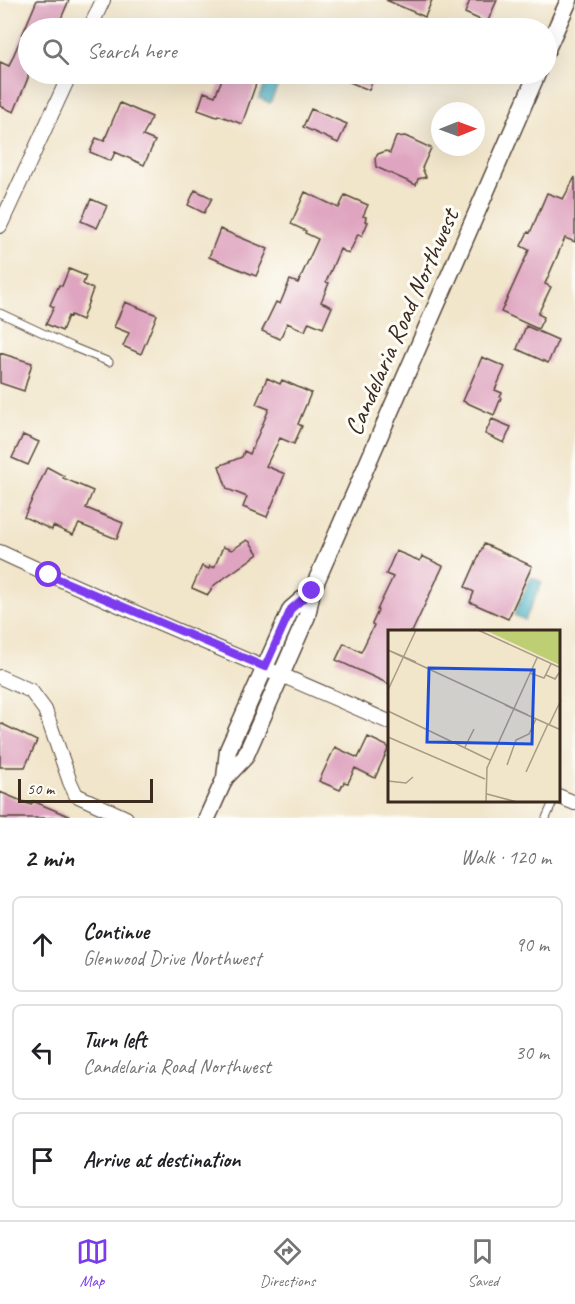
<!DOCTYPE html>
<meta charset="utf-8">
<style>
:root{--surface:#fff;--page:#f2f2f2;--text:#202124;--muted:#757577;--line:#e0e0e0;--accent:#7c3aed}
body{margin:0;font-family:Caveat,sans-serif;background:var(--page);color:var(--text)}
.compass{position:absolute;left:431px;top:102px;width:54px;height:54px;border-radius:50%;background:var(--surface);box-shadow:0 6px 24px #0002;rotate:89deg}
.scale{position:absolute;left:18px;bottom:15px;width:135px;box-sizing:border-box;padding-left:6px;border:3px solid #3b2a1e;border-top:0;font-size:16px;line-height:21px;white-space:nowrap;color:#3b2a1e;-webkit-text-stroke:4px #fdfcf7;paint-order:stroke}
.stop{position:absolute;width:18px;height:18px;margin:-14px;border:4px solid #7c3aed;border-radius:50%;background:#fff}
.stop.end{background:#7c3aed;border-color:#fff;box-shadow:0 2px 6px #0008}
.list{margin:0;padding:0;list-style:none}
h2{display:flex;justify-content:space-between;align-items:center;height:78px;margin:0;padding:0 24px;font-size:26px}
h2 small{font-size:20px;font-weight:400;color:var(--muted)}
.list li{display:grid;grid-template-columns:39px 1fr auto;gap:18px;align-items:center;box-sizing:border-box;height:96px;margin:0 12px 12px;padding:0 12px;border:2px solid var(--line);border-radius:9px}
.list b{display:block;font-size:22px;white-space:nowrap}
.list p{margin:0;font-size:20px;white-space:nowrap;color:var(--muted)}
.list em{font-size:20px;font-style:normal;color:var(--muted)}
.icon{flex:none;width:33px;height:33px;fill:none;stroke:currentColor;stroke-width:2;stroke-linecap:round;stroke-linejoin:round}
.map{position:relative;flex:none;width:575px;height:818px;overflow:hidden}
.search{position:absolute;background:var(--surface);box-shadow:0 6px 24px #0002;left:18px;right:18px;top:18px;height:66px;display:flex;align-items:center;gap:15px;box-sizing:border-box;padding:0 21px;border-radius:33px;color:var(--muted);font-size:22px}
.sheet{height:402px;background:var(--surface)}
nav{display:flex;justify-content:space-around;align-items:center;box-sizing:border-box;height:84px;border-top:2px solid var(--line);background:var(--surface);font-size:16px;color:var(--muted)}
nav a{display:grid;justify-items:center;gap:3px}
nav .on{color:var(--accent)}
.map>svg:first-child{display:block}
.water{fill:#42adc1;stroke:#3e6c70;stroke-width:1.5}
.building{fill:#dfa4c0}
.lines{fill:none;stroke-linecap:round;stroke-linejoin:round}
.service-casing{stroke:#564638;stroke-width:9}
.minor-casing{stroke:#564638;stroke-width:16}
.tertiary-casing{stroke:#564638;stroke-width:19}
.service{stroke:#fff;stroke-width:7}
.minor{stroke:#fff;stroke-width:14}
.tertiary{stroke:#fff;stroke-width:16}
.route{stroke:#7c3aed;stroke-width:8}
.labels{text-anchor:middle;stroke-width:6;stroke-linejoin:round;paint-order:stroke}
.street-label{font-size:26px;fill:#3b2a1e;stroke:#fdfcf7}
.inset-road{fill:none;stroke:#a89a85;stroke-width:1.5}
.view{fill:#1d4ed8;fill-opacity:0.15;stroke:#1d4ed8;stroke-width:3}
.inset-edge{fill:none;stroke:#3b2a1e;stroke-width:3}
</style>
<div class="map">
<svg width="575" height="818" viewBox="0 0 575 818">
<rect width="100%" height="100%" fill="#fdfcf7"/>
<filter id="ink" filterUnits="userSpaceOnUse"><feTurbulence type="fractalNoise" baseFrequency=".0167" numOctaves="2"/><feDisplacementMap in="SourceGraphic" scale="12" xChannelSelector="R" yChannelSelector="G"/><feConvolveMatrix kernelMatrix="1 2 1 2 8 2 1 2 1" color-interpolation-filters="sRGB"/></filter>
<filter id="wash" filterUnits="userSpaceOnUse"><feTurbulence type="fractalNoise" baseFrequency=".008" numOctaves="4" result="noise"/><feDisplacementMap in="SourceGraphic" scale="24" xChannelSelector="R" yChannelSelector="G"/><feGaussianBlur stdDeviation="1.35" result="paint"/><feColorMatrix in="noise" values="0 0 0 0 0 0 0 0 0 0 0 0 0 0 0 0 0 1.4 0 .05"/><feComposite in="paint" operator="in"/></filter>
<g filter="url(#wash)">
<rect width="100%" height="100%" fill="#f1e5ca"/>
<!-- water -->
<path class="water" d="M270,74L281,78L270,103L259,98Z
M531,577L542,582L525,620L514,615Z"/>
<g id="blocks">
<!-- building -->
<path class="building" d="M37,0H69L57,28H28V78L14,112L0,106V62L9,66Z
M386,0H432L425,17Z
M470,0H497L487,23L465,13Z
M227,74H253L251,79L257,81L242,124L218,115L217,117L198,110L204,92L215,96L223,77L225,78Z
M330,74H375L369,90Z
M120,103L152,117L143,136L155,141L144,165L115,152L111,161L90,152L96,138L104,141Z
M311,109L347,124L338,143L303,127Z
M405,136L431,148L422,168L426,177L418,179L416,185L376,167L375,158L378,154L386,151L390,153L396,137Z
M575,177V242L565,238L545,284L551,287L538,314L544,317L538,329L501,312L529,250L521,246L528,232L530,233L547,193L563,199Z
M195,190L212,198L204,213L188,205Z
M305,192L339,208L345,195L368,205L363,216L366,217L365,221L368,222L362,236L358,234L349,254L340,249L326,282L329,283L321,302L332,307L323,328L309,322L305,331L287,323L280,339L262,331L276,302L280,304L290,280L298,283L318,239L305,233L306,231L291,224Z
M91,199L107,206L97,228L81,221Z
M220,229L268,249L256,276L209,257Z
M69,269L86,276L83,284L93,289L82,320L71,315L70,317L68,316L62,331L46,324L54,307L50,305L59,285L62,286Z
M125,302L157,315L141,354L123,346L129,333L114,327Z
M526,326L558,340L548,363L517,349Z
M0,353L32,363L24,391L0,383Z
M482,357L505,367L495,390L502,393L500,397L501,398L494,415L463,401Z
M267,378L280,384L282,380L311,393L298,424L302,426L294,444L280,438L266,466L285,474L267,517L243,507L247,497L227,489L219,466L242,457L244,451L250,454L269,409L256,404Z
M492,419L511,427L504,443L485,434Z
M23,435L39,442L28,465L12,458Z
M47,467L64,476L63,478L93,491L86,508L123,523L117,539L79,524L73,535L53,526L52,530L24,517Z
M247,540L250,542L258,554L213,586L208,595L192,588L202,566L209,569L210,566L214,568L223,547L232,550Z
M484,544L532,566L508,619L470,602L474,592L465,587Z
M396,551L420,561L422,556L443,566L412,632H389V684L336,660L344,643L361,652L374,625L372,624L378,611L377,610L393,577L386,574Z
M0,723L37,741L25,767H0Z
M368,737L389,747L375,778L355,768L348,783L344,782L340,790L319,781L335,747L358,758Z
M0,792L31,805L33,801L73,818H0Z"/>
</g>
</g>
<g filter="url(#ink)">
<use href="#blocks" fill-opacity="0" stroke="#564638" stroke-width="1.5"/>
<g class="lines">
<defs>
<path id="service" d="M0,313L75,348L109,362
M546,818L553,802"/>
<path id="minor" d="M90,28L103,0
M0,226L70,74
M0,552C128,612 260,664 389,722
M0,677L31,691L45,710L70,782L76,795L126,818
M558,796L575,803"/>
<path id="tertiary" d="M546,51L569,0
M225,778L245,757L307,616L312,591L537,74
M207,818L225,778L228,750L291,609L312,591"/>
</defs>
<!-- service casing -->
<use href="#service" class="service-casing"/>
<!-- minor casing -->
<use href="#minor" class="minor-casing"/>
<!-- tertiary casing -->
<use href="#tertiary" class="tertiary-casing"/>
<!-- service -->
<use href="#service" class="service"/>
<!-- minor -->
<use href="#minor" class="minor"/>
<!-- tertiary -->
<use href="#tertiary" class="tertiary"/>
</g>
</g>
<g class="lines" filter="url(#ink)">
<!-- route -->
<path class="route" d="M49,575L265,667L291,609L312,591"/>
</g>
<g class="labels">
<!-- street labels -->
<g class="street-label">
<text transform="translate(401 322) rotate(-66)" y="9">Candelaria Road Northwest</text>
</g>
</g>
<!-- overview -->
<g transform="translate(388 630)">
<rect width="172" height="172" fill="#f1e5ca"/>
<path d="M97,0H172V35Z" fill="#bdcf72"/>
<path class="inset-road" d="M90,0L173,38M0,20L28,32M2,21L140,85M142,43L156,48L163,34M158,45L167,49L173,40M0,60L28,0M117,75L173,100M0,81L102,130M161,95L173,70M0,107L97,149M77,117L86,99M119,135L128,110L141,104L148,89M138,142L160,94M0,151L18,153L25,147M99,164L129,172M98,172L99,138L149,28"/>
<path class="view" d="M41,38L146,40L144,114L39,112Z"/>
<rect width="172" height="172" class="inset-edge"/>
</g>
</svg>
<svg class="compass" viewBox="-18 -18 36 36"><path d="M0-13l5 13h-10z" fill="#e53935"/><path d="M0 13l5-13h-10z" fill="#757577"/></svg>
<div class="scale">50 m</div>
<div class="stop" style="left:49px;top:575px"></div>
<div class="stop end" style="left:312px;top:591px"></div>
<div class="search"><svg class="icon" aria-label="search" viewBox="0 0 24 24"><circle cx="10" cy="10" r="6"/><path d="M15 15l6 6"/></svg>Search here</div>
</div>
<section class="sheet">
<h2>2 min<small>Walk · 120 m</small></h2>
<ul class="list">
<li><svg class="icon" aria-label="ahead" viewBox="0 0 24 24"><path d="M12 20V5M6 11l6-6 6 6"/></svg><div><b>Continue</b><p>Glenwood Drive Northwest</p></div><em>90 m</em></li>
<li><svg class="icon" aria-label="left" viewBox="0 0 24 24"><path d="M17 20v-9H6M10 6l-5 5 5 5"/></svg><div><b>Turn left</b><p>Candelaria Road Northwest</p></div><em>30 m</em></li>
<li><svg class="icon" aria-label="arrive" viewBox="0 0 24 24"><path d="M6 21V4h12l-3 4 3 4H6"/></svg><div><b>Arrive at destination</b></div></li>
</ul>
</section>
<nav>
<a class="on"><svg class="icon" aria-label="map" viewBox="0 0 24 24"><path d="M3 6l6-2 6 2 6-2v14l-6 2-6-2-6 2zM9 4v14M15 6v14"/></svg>Map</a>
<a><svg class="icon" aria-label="directions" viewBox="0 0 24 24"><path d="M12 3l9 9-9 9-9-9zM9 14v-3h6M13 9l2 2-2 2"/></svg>Directions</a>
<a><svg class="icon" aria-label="saved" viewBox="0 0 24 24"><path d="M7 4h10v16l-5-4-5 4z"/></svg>Saved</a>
</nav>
